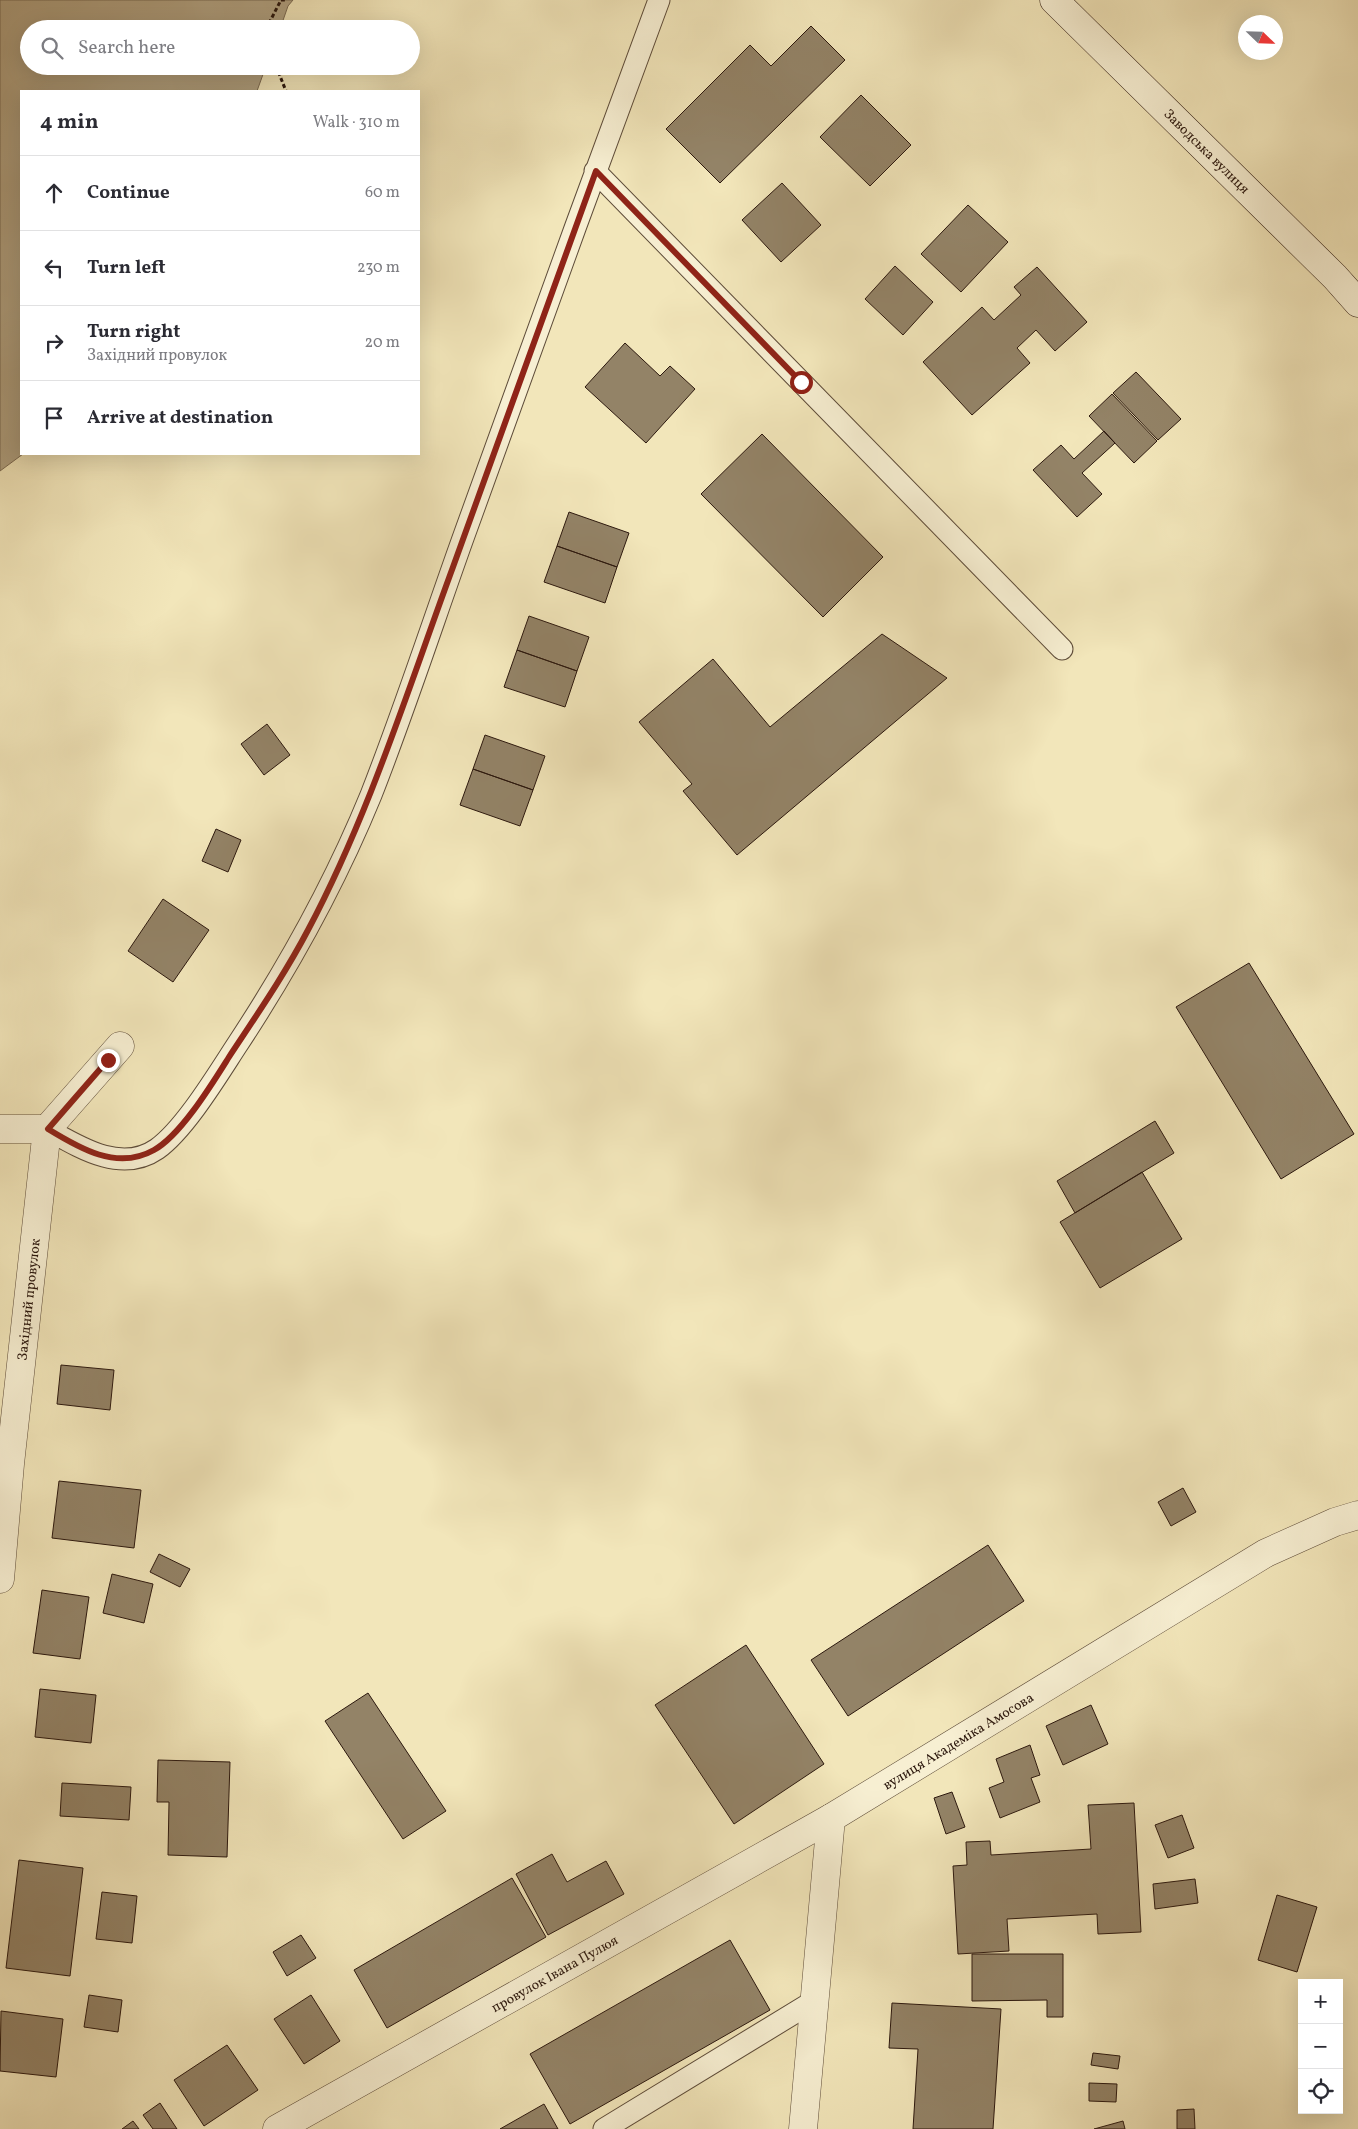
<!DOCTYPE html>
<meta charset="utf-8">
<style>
:root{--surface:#fff;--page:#f7f7f7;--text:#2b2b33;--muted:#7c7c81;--line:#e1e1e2}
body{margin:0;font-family:Vollkorn,serif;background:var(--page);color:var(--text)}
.controls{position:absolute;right:15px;bottom:15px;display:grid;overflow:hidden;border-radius:0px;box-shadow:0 5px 20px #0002}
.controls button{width:45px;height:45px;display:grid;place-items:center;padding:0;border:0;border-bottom:1px solid var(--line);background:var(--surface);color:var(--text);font:25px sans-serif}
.compass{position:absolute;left:1238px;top:15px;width:45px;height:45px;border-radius:50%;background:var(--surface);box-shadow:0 5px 20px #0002;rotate:113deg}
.stop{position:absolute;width:15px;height:15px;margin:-11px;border:4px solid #8f2418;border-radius:50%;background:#fff}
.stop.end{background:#8f2418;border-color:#fff;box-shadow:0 1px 5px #0008}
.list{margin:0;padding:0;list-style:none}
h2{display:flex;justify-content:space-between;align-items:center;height:65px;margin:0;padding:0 20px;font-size:21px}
h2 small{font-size:16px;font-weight:400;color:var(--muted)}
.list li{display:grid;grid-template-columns:32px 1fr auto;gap:15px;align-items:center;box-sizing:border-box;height:75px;padding:0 20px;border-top:1px solid var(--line)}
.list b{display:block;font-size:19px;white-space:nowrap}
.list p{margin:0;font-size:16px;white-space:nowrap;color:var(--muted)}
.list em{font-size:16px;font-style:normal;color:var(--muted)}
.icon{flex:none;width:28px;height:28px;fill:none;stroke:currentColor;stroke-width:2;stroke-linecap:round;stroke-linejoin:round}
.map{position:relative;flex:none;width:1358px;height:2129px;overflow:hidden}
.search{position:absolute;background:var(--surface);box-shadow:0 5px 20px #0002;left:20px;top:20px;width:400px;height:55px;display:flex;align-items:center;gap:12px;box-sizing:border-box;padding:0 18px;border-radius:28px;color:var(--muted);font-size:19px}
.panel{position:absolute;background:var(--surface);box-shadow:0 5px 20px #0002;left:20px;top:90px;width:400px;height:365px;border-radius:0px}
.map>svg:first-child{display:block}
.water{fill:#afa080;stroke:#7b6a52}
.building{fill:#938367;stroke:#2c180e}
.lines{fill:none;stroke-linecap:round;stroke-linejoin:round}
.service-casing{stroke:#5e4c39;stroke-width:23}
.minor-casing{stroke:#5e4c39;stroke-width:29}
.secondary-casing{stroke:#2c180e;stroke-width:29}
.path{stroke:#2c180e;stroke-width:3;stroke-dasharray:4 2.5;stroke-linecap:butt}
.service{stroke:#f7efd2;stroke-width:21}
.minor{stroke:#f7efd2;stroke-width:28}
.secondary{stroke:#f7efd2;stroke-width:28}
.route{stroke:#8f2418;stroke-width:6}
.labels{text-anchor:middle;stroke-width:4.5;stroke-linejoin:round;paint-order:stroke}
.street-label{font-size:14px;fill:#2c180e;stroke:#f7efd2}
</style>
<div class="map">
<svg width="1358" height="2129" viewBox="0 0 1358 2129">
<rect width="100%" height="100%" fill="#f2e6ba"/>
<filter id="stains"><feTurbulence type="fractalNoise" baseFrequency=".004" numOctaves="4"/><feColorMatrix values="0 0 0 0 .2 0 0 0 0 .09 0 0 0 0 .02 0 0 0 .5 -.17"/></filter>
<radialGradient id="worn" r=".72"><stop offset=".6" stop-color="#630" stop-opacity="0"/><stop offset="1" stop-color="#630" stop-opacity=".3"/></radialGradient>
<!-- water -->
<path class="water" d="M0,0H293L288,6L280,29H29V66H266L257,91H21V454H23L0,471Z"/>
<!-- building -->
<path class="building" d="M811,26L845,60L720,183L666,129L750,45L771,66Z
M861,95L911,145L870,186L820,137Z
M782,183L821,225L781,262L742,220Z
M968,205L1008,242L961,292L921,254Z
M895,266L933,302L903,335L865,299Z
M1037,267L1087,322L1055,351L1036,330L1017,348L1030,363L972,415L923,362L982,307L994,320L1021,295L1014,287Z
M625,343L660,376L670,366L695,389L646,443L585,387Z
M1136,372L1181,419L1158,440L1113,393Z
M1112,394L1157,441L1134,463L1089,416Z
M1104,431L1115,443L1082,473L1102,494L1077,517L1033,470L1061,445L1074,459Z
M762,434L883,557L823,617L701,494Z
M569,512L629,533L617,567L557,546Z
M557,546L617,567L605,603L544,582Z
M529,616L589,637L577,671L517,650Z
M882,634L947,678L737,855L683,791L692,784L639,722L713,659L770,727Z
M517,650L577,671L565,707L504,687Z
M267,724L290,755L264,775L241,744Z
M485,735L545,756L533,790L473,769Z
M473,769L533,790L520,826L460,805Z
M216,829L241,840L228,872L202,861Z
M163,899L209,930L173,982L128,951Z
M1249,963L1354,1134L1281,1179L1176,1007Z
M1155,1121L1174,1153L1075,1213L1057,1181Z
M1142,1172L1182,1239L1100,1288L1060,1222Z
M61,1365L114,1370L110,1410L57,1404Z
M59,1481L141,1490L134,1548L52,1538Z
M1183,1488L1196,1512L1171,1526L1158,1502Z
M988,1545L1024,1601L848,1716L811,1660Z
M159,1554L190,1569L180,1587L150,1572Z
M112,1574L153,1584L144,1623L103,1613Z
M42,1590L89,1597L80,1659L33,1653Z
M746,1645L824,1764L734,1824L655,1705Z
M40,1689L96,1695L91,1743L35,1737Z
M368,1693L446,1811L403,1839L325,1721Z
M1091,1705L1108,1744L1063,1765L1046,1726Z
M1030,1745L1040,1775L1031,1778L1040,1802L1000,1818L989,1788L1004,1782L996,1759Z
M158,1760L230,1762L227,1857L168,1855L169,1802H157Z
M62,1783L131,1787L129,1820L60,1816Z
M952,1792L965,1827L946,1834L934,1798Z
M1134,1803L1141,1932L1098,1934L1097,1914L1007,1919L1009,1951L958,1954L953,1866L967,1865L966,1842L990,1841L991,1855L1091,1849L1088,1805Z
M1182,1815L1194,1848L1168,1858L1155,1825Z
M552,1854L567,1882L606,1861L624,1894L548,1935L516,1874Z
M19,1860L83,1868L70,1976L6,1968Z
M512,1878L546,1937L387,2028L354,1970Z
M1195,1879L1198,1903L1155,1909L1153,1884Z
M102,1892L137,1896L132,1943L96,1939Z
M1277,1895L1317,1907L1297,1972L1258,1960Z
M301,1935L316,1958L287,1976L273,1952Z
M730,1940L770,2010L570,2124L530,2054Z
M972,1954H1063V2017H1047V2000L972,2001Z
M89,1995L122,2000L118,2032L84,2027Z
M311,1995L340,2041L304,2064L274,2019Z
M892,2003L1001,2009L993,2129H913L918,2049L889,2048Z
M1,2011L63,2019L56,2077L0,2071Z
M227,2045L258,2090L204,2126L174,2080Z
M1093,2053L1120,2056L1118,2069L1091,2065Z
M1089,2083L1117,2084L1116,2102L1089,2101Z
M160,2103L177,2129H153L143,2115Z
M544,2104L558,2129H500Z
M1194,2109L1195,2129H1177V2110Z
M133,2121L139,2129H122Z
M1123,2121L1125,2129H1094Z"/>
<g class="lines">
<defs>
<path id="service" d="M595,171L1062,649
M47,1129C79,1147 121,1174 157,1149C185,1129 218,1074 237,1045C289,966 335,883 371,795C404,711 432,625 462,541C527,360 592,180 659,0
M604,2129L814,2001"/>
<g id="minor">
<path d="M0,1129H47"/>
<path id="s1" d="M0,1579L10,1464L47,1129L120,1046"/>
<path id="s2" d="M277,2129L831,1818L1266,1553L1335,1522L1358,1515"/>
<path d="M803,2129L831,1818"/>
</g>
<g id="secondary">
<path id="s3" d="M1054,0L1335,277L1358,303"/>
</g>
</defs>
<!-- service casing -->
<use href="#service" class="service-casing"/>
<!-- minor casing -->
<use href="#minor" class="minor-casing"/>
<!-- secondary casing -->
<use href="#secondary" class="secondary-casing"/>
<!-- path -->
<path class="path" d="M266,29L281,0H285
M276,66L286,91"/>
<!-- service -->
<use href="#service" class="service"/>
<!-- minor -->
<use href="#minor" class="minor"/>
<!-- secondary -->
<use href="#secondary" class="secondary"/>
</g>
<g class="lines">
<!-- route -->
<path class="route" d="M108,1060L48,1129C79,1148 117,1171 154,1150C181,1135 212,1084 229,1057C256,1016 285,974 308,930C369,815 408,689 453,567C500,435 548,303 596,171L801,382"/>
</g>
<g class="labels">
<!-- street labels -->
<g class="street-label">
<text dy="5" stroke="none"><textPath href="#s3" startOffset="215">Заводська вулиця</textPath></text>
<text dy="5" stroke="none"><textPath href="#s1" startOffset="281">Західний провулок</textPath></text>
<text dy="5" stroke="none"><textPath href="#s2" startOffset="784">вулиця Академіка Амосова</textPath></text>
<text dy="5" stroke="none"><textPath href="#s2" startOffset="318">провулок Івана Пулюя</textPath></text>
</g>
</g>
<rect width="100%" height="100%" filter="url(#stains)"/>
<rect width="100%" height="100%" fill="url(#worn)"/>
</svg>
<div class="controls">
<button>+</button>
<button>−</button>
<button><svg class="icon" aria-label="locate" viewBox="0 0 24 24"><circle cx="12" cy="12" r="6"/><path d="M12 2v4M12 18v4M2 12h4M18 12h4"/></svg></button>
</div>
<svg class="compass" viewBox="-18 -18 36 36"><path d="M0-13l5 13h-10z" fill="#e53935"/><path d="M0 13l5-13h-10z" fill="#7c7c81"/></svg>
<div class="stop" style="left:801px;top:382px"></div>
<div class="stop end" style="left:108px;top:1060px"></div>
<div class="search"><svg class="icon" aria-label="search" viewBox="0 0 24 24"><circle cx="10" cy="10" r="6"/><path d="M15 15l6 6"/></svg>Search here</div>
<section class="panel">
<h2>4 min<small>Walk · 310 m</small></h2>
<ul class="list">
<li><svg class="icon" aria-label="ahead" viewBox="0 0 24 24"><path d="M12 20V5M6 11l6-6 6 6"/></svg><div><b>Continue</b></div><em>60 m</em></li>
<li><svg class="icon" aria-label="left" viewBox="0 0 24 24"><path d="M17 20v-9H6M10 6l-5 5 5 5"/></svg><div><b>Turn left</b></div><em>230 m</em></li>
<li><svg class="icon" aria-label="right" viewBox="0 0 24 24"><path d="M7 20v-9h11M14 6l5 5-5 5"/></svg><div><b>Turn right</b><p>Західний провулок</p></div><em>20 m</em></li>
<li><svg class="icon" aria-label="arrive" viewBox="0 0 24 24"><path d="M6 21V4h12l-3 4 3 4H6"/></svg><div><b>Arrive at destination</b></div></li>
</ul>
</section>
</div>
